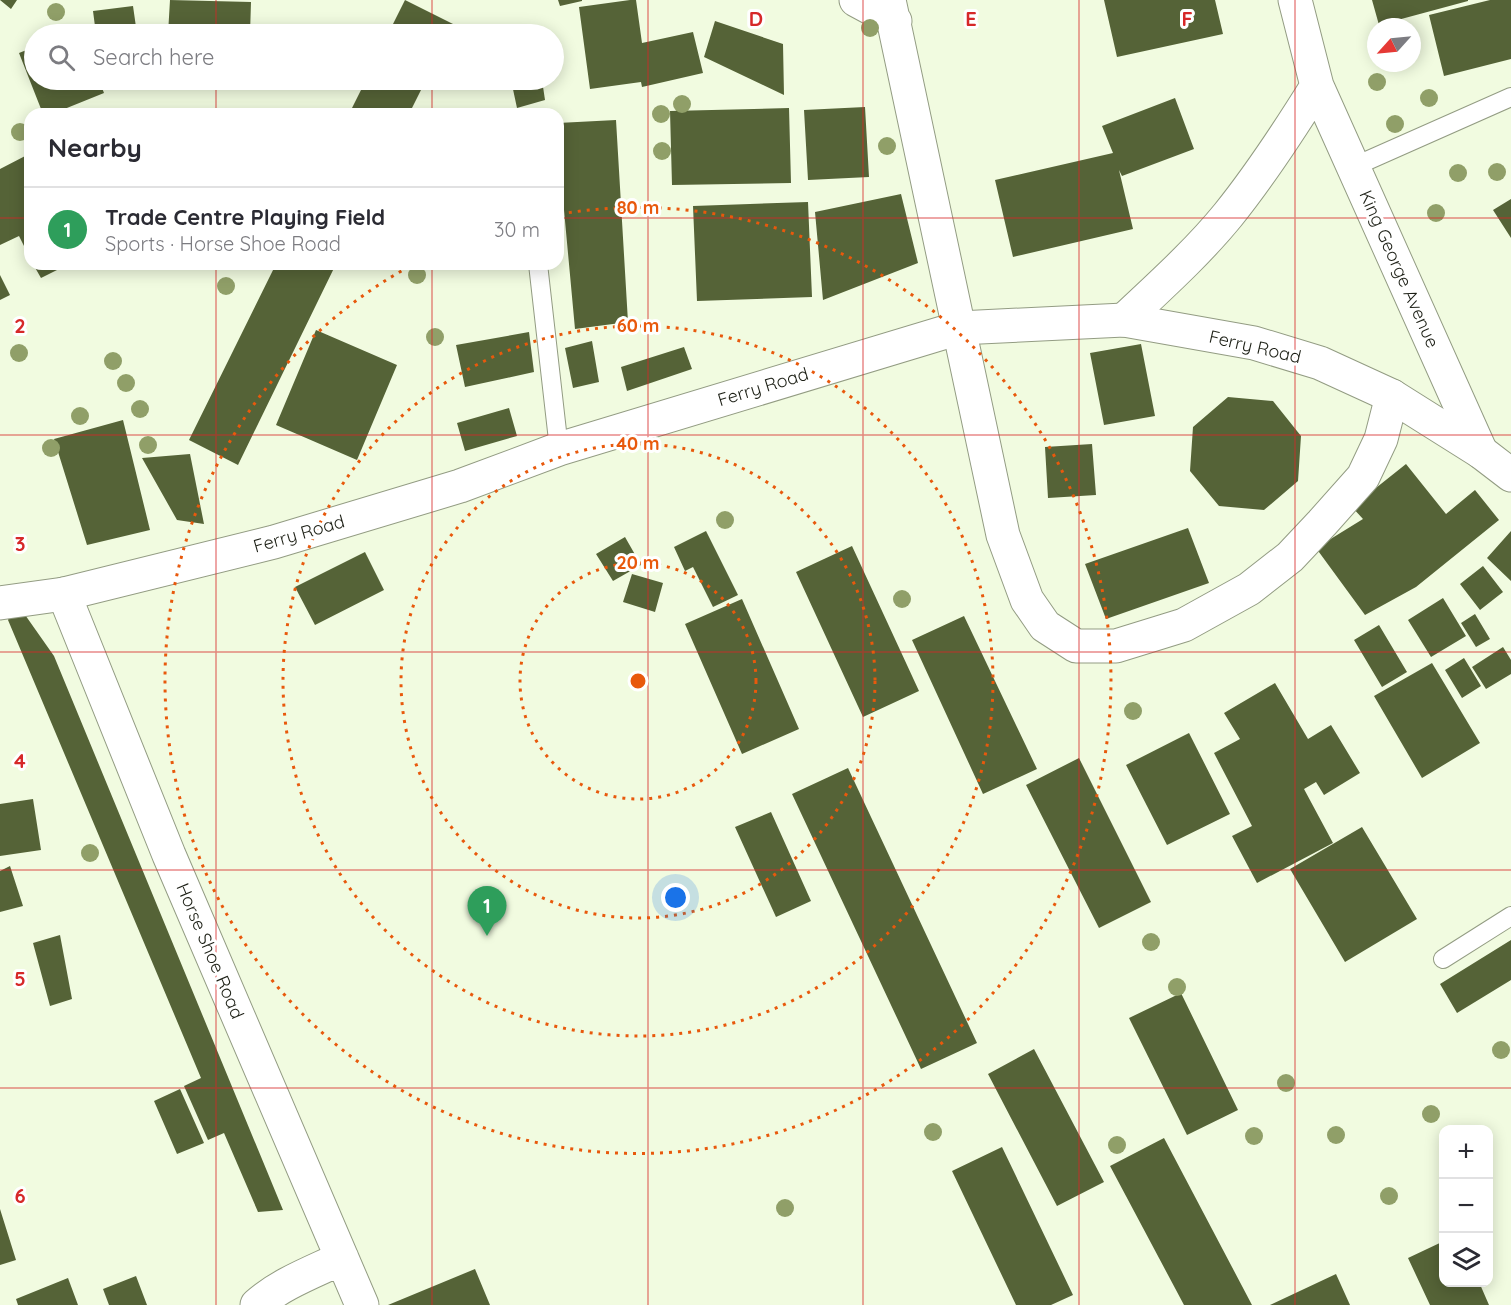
<!DOCTYPE html>
<meta charset="utf-8">
<style>
:root{--surface:#fff;--page:#f7f7f7;--text:#2b2b33;--muted:#7c7c81;--line:#e1e1e2;--accent:#ea580c}
body{margin:0;font-family:Quicksand,sans-serif;background:var(--page);color:var(--text)}
.controls{position:absolute;right:18px;bottom:18px;display:grid;overflow:hidden;border-radius:12px;box-shadow:0 3px 15px #0003}
.controls button{width:54px;height:54px;display:grid;place-items:center;padding:0;border:0;border-bottom:2px solid var(--line);background:var(--surface);color:var(--text);font:30px sans-serif}
.compass{position:absolute;left:1367px;top:18px;width:54px;height:54px;border-radius:50%;background:var(--surface);box-shadow:0 3px 15px #0003;rotate:243deg}
.you{position:absolute;left:676px;top:898px;width:21px;height:21px;margin:-15px;border:4px solid #fff;border-radius:50%;background:#1a73e8;box-shadow:0 0 0 9px #1a73e833}
.badge{display:grid;place-items:center;width:39px;height:39px;border-radius:50%;background:var(--accent);color:#fff;font-size:20px;font-weight:700}
.pin{position:absolute;translate:-50% -50px;filter:drop-shadow(0 2px 3px #0008)}
.pin::after{content:'';position:absolute;top:32px;width:21px;height:18px;background:inherit;clip-path:polygon(0 0,100% 0,50% 100%)}
.list{margin:0;padding:0;list-style:none}
h2{display:flex;justify-content:space-between;align-items:center;height:78px;margin:0;padding:0 24px;font-size:26px}
h2 small{font-size:20px;font-weight:400;color:var(--muted)}
.list li{display:grid;grid-template-columns:39px 1fr auto;gap:18px;align-items:center;box-sizing:border-box;height:84px;padding:0 24px;border-top:2px solid var(--line)}
.list b{display:block;font-size:22px;white-space:nowrap}
.list p{margin:0;font-size:20px;white-space:nowrap;color:var(--muted)}
.list em{font-size:20px;font-style:normal;color:var(--muted)}
.icon{flex:none;width:33px;height:33px;fill:none;stroke:currentColor;stroke-width:2;stroke-linecap:round;stroke-linejoin:round}
.map{position:relative;flex:none;width:1511px;height:1305px;overflow:hidden}
.search{position:absolute;background:var(--surface);box-shadow:0 3px 15px #0003;left:24px;top:24px;width:540px;height:66px;display:flex;align-items:center;gap:15px;box-sizing:border-box;padding:0 21px;border-radius:33px;color:var(--muted);font-size:22px}
.panel{position:absolute;background:var(--surface);box-shadow:0 3px 15px #0003;left:24px;top:108px;width:540px;height:162px;border-radius:18px}
.map>svg:first-child{display:block}
.building{fill:#556337}
.lines{fill:none;stroke-linecap:round;stroke-linejoin:round}
.service-casing{stroke:#939c83;stroke-width:20}
.minor-casing{stroke:#939c83;stroke-width:35}
.tertiary-casing{stroke:#939c83;stroke-width:35}
.service{stroke:#fff;stroke-width:18}
.minor{stroke:#fff;stroke-width:33}
.tertiary{stroke:#fff;stroke-width:33}
.tree{fill:#909f68}
.grid{fill:none;stroke:#d62828;stroke-width:1.5;stroke-opacity:0.55}
.ring{fill:none;stroke:#e8590c;stroke-width:3;stroke-dasharray:3 6}
.labels{text-anchor:middle;stroke-width:6;stroke-linejoin:round;paint-order:stroke}
.street-label{font-size:18px;fill:#1c1f15;stroke:#fff}
.grid-label{font-size:20px;text-anchor:middle;font-weight:bold;fill:#d62828;stroke:#fff;stroke-width:6;stroke-linejoin:round;paint-order:stroke}
.centre{fill:#e8590c;stroke:#fff;stroke-width:3}
.ring-label{font-size:18px;text-anchor:middle;font-weight:bold;fill:#e8590c;stroke:#fff;stroke-width:6;stroke-linejoin:round;paint-order:stroke}
</style>
<div class="map">
<svg width="1511" height="1305" viewBox="0 0 1511 1305">
<rect width="100%" height="100%" fill="#f1fbe0"/>
<!-- building -->
<path class="building" d="M0,0H17L11,9Z
M170,0L251,2L250,34H168Z
M405,0L453,24L448,34H388Z
M558,0H582V1L560,6Z
M630,0H636L642,43L693,32L703,73L642,87L641,82L590,89L579,7Z
M1104,0H1215L1223,34L1117,57Z
M1372,0H1468V1L1379,25Z
M1490,0H1511V59L1444,76L1429,15Z
M133,6L137,34H96L93,11Z
M715,21L783,44L784,95L704,57Z
M34,47V80H99L104,93L52,114H43L19,53Z
M166,80H247V88L166,83Z
M366,80H426L409,114H349Z
M511,80H542L545,100L517,108Z
M1175,98L1194,149L1122,176L1119,170L1133,229L1013,257L995,180L1113,153L1102,126Z
M865,107L869,177L808,180L804,110Z
M474,108V114H445L444,111Z
M789,108L791,183L672,185L670,111Z
M616,120L628,322L575,329L558,145V123Z
M29,154L30,155V258L19,236L0,245V169Z
M901,194L918,263L823,300L815,212Z
M1511,199V238L1493,210Z
M808,202L812,297L697,301L693,206Z
M33,264H69L41,278Z
M276,264H336L238,465L189,440Z
M0,275L10,295L0,300Z
M316,330L397,365L357,460L276,425Z
M529,332L534,372L465,387L456,345Z
M592,341L599,382L573,388L565,348Z
M1141,344L1155,416L1104,425L1090,353Z
M684,347L692,369L627,391L621,367Z
M1228,397L1273,401L1301,436L1298,481L1264,510L1219,506L1190,471L1193,427Z
M509,408L517,436L465,451L457,423Z
M123,420L150,530L87,545L54,439Z
M1092,444L1096,495L1048,498L1045,447Z
M190,454L204,524L177,520L142,458Z
M1406,464L1446,514L1475,490L1499,520L1416,587L1365,615L1316,548L1363,519L1352,507Z
M1188,528L1209,583L1106,619L1085,564Z
M706,531L738,595L713,607L693,567L685,571L674,547Z
M1511,531V581L1487,558Z
M625,537L641,565L613,581L596,554Z
M852,546L919,691L863,717L796,572Z
M365,552L384,590L315,625L295,587Z
M1483,566L1503,592L1480,610L1460,584Z
M632,574L663,583L655,612L623,602Z
M1443,598L1466,636L1431,657L1408,620Z
M742,599L799,729L742,754L685,624Z
M16,602L54,656L283,1210L258,1212L224,1133L208,1140L184,1086L201,1078L8,620Z
M1475,614L1490,639L1476,647L1461,623Z
M964,616L1037,769L983,794L912,640Z
M1379,625L1407,672L1382,687L1354,640Z
M1503,647L1511,660V674L1486,689L1472,667Z
M1464,658L1481,686L1462,698L1445,670Z
M1432,663L1480,743L1422,778L1374,696Z
M1275,683L1308,739L1331,725L1360,773L1324,795L1316,782L1304,789L1333,843L1257,883L1232,836L1252,826L1214,753L1240,739L1224,713Z
M1189,733L1230,814L1167,845L1126,765Z
M1079,758L1151,902L1099,928L1026,785Z
M848,768L977,1043L921,1069L792,794Z
M33,799L41,850L0,856V804Z
M771,812L811,901L776,917L735,827Z
M1362,827L1417,919L1345,962L1290,869Z
M10,866L23,906L0,912V871Z
M60,935L72,999L50,1006L33,943Z
M1511,940V980L1457,1013L1440,984Z
M1181,993L1238,1110L1187,1135L1129,1018Z
M1034,1049L1104,1182L1057,1206L988,1074Z
M180,1089L204,1143L177,1154L154,1101Z
M1164,1138L1252,1305H1184L1110,1166Z
M1002,1147L1073,1295L1051,1305H1016L952,1171Z
M0,1209L16,1260L0,1265Z
M1444,1241V1282H1479L1489,1305H1430L1408,1258Z
M475,1269L490,1305H388Z
M1336,1274L1350,1305H1270Z
M136,1276L147,1305H109L103,1289Z
M68,1278L78,1305H18L16,1299Z"/>
<g class="lines">
<defs>
<path id="service" d="M1353,167L1511,97
M538,264L559,449
M1443,959L1511,916"/>
<path id="minor" d="M856,0L895,21
M889,0L1003,535L1027,600L1045,626L1076,646H1116L1184,625L1249,589L1290,557L1322,523L1363,477L1381,439L1392,396
M1295,0L1317,86L1481,452
M1124,320C1160,286 1197,253 1228,215C1261,174 1289,131 1317,86
M64,594L169,855L362,1305
M257,1305C280,1284 313,1272 342,1258"/>
<path id="tertiary" d="M0,603L64,594L274,542L460,486L559,449L959,328L1124,320L1254,343L1320,363L1392,396L1481,452L1511,475"/>
</defs>
<!-- service casing -->
<use href="#service" class="service-casing"/>
<!-- minor casing -->
<use href="#minor" class="minor-casing"/>
<!-- tertiary casing -->
<use href="#tertiary" class="tertiary-casing"/>
<!-- service -->
<use href="#service" class="service"/>
<!-- minor -->
<use href="#minor" class="minor"/>
<!-- tertiary -->
<use href="#tertiary" class="tertiary"/>
</g>
<!-- trees -->
<g class="tree">
<circle cx="56" cy="12" r="9"/>
<circle cx="870" cy="28" r="9"/>
<circle cx="1377" cy="82" r="9"/>
<circle cx="1429" cy="98" r="9"/>
<circle cx="682" cy="104" r="9"/>
<circle cx="661" cy="114" r="9"/>
<circle cx="1395" cy="124" r="9"/>
<circle cx="20" cy="132" r="9"/>
<circle cx="887" cy="146" r="9"/>
<circle cx="662" cy="151" r="9"/>
<circle cx="1497" cy="172" r="9"/>
<circle cx="1458" cy="173" r="9"/>
<circle cx="1436" cy="213" r="9"/>
<circle cx="417" cy="275" r="9"/>
<circle cx="226" cy="286" r="9"/>
<circle cx="435" cy="337" r="9"/>
<circle cx="19" cy="353" r="9"/>
<circle cx="113" cy="361" r="9"/>
<circle cx="126" cy="383" r="9"/>
<circle cx="140" cy="409" r="9"/>
<circle cx="80" cy="416" r="9"/>
<circle cx="148" cy="445" r="9"/>
<circle cx="51" cy="448" r="9"/>
<circle cx="725" cy="520" r="9"/>
<circle cx="902" cy="599" r="9"/>
<circle cx="1133" cy="711" r="9"/>
<circle cx="90" cy="853" r="9"/>
<circle cx="1151" cy="942" r="9"/>
<circle cx="1177" cy="987" r="9"/>
<circle cx="1501" cy="1050" r="9"/>
<circle cx="1286" cy="1083" r="9"/>
<circle cx="1431" cy="1114" r="9"/>
<circle cx="933" cy="1132" r="9"/>
<circle cx="1336" cy="1135" r="9"/>
<circle cx="1254" cy="1136" r="9"/>
<circle cx="1117" cy="1145" r="9"/>
<circle cx="1389" cy="1196" r="9"/>
<circle cx="785" cy="1208" r="9"/>
</g>
<!-- grid -->
<path class="grid" d="M216,0V34M432,0V34M648,0V1305M863,0V1305M1079,0V1305M1295,0V1305M216,80V114M432,80V114M0,218H30M558,218H1511M216,264V1305M432,264V1305M0,435H1511M0,652H1511M0,870H1511M0,1088H1511"/>
<!-- distance rings -->
<g class="ring">
<circle cx="638" cy="681" r="118"/>
<circle cx="638" cy="681" r="237"/>
<circle cx="638" cy="681" r="355"/>
<path d="M560 214A473 473 0 1 1 412 265"/>
</g>
<g class="labels">
<!-- street labels -->
<g class="street-label">
<text transform="translate(1399 269) rotate(66)" y="6">King George Avenue</text>
<text transform="translate(1255 347) rotate(13)" y="6">Ferry Road</text>
<text transform="translate(763 387) rotate(-17)" y="6">Ferry Road</text>
<text transform="translate(299 534) rotate(-16)" y="6">Ferry Road</text>
<text transform="translate(210 951) rotate(67)" y="6">Horse Shoe Road</text>
</g>
</g>
<g class="grid-label">
<text x="756" y="26">D</text>
<text x="971" y="26">E</text>
<text x="1187" y="26">F</text>
<text x="20" y="333">2</text>
<text x="20" y="551">3</text>
<text x="20" y="768">4</text>
<text x="20" y="986">5</text>
<text x="20" y="1203">6</text>
</g>
<circle cx="638" cy="681" r="9" class="centre"/>
<g class="ring-label">
<text x="638" y="214">80 m</text>
<text x="638" y="332">60 m</text>
<text x="638" y="450">40 m</text>
<text x="638" y="569">20 m</text>
</g>
</svg>
<div class="controls">
<button>+</button>
<button>−</button>
<button><svg class="icon" aria-label="layers" viewBox="0 0 24 24"><path d="M12 4l9 5-9 5-9-5zM3 14l9 5 9-5"/></svg></button>
</div>
<svg class="compass" viewBox="-18 -18 36 36"><path d="M0-13l5 13h-10z" fill="#e53935"/><path d="M0 13l5-13h-10z" fill="#7c7c81"/></svg>
<div class="you"></div>
<div class="pin badge" style="left:487px;top:936px;background:#2e9e5b">1</div>
<div class="search"><svg class="icon" aria-label="search" viewBox="0 0 24 24"><circle cx="10" cy="10" r="6"/><path d="M15 15l6 6"/></svg>Search here</div>
<section class="panel">
<h2>Nearby<small></small></h2>
<ul class="list">
<li><span class="badge" style="background:#2e9e5b">1</span><div><b>Trade Centre Playing Field</b><p>Sports · Horse Shoe Road</p></div><em>30 m</em></li>
</ul>
</section>
</div>
